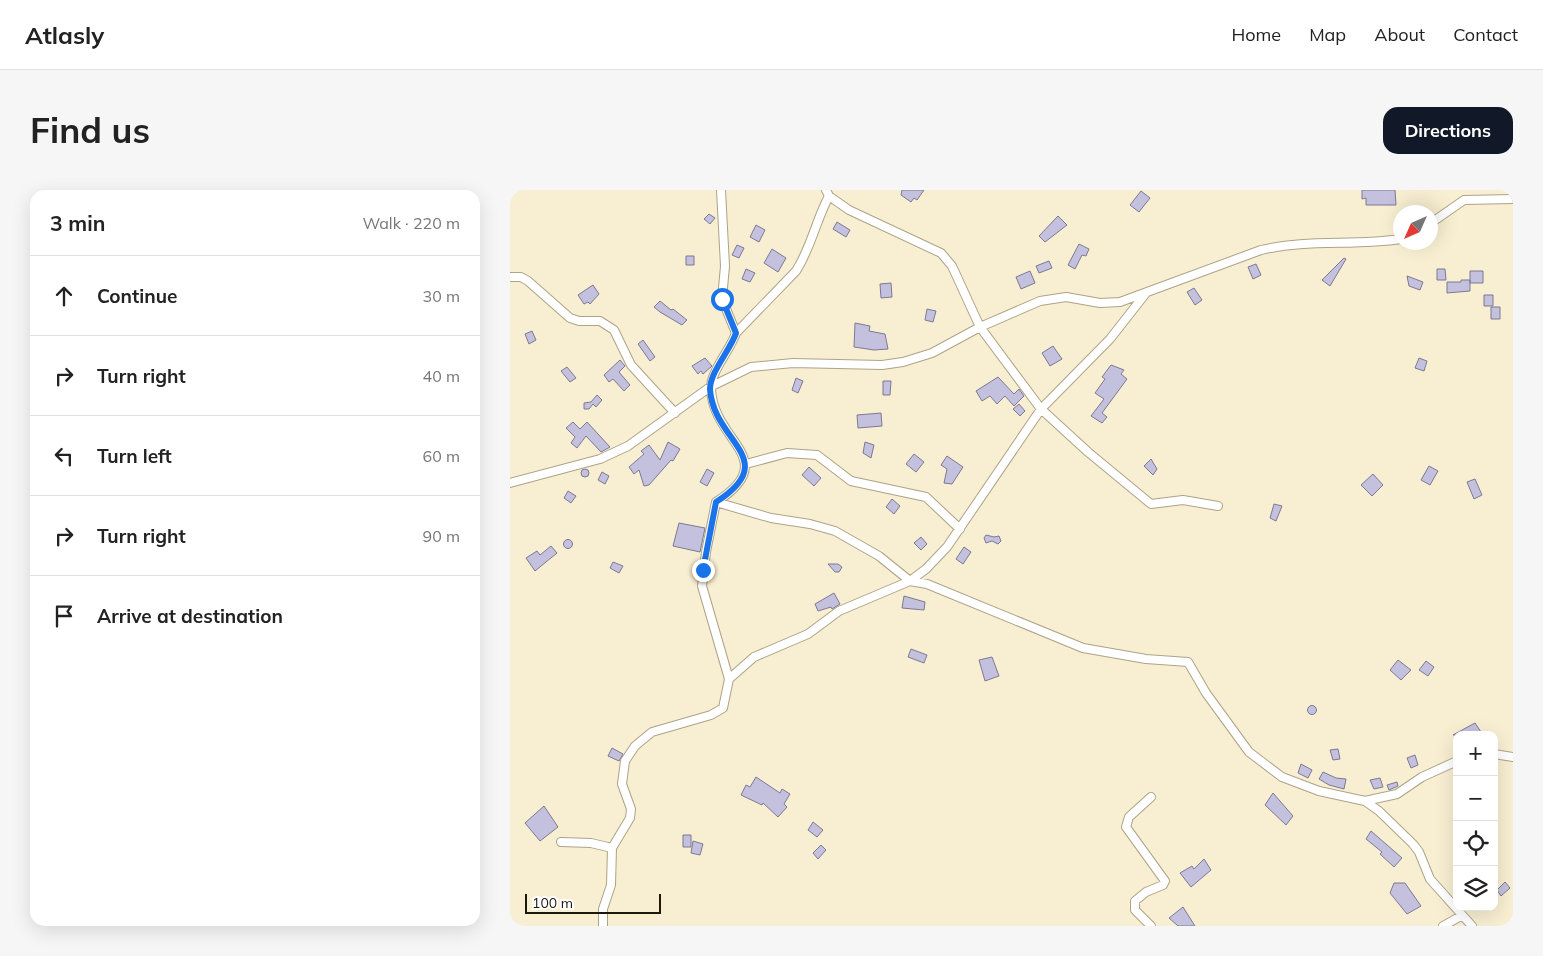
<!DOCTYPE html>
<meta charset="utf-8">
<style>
:root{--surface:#fff;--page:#f6f6f6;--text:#222;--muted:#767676;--line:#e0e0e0;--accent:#111827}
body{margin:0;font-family:Mulish,sans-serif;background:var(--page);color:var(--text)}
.controls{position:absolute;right:15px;bottom:15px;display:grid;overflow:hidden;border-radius:10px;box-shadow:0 5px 20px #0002}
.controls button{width:45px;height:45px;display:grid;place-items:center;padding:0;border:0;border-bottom:1px solid var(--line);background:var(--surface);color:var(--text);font:25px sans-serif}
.compass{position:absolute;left:883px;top:15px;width:45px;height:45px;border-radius:50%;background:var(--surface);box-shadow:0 5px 20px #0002;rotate:225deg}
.scale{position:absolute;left:15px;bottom:12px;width:136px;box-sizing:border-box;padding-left:5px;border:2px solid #1c180e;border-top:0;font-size:14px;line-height:18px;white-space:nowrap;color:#1c180e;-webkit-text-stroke:4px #fff;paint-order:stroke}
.stop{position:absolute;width:15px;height:15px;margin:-11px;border:4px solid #1a73e8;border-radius:50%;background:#fff}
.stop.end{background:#1a73e8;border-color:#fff;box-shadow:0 1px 5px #0008}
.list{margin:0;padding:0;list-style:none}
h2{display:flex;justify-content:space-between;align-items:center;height:65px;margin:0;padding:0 20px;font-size:21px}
h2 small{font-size:16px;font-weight:400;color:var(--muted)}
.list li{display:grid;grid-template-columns:32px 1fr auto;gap:15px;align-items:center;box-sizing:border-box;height:80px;padding:0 20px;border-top:1px solid var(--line)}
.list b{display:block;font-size:19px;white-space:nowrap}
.list em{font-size:16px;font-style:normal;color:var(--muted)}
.icon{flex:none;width:28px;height:28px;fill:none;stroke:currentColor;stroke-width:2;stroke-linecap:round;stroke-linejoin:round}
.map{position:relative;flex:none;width:1003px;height:736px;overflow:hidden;border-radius:15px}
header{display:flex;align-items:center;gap:30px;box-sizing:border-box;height:70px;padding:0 25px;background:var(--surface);border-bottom:1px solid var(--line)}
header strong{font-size:24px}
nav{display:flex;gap:28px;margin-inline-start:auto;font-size:18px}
.intro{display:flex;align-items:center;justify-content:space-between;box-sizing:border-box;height:120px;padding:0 30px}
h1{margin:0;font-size:35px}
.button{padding:12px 22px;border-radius:15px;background:var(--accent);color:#fff;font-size:18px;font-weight:700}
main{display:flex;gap:30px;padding:0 30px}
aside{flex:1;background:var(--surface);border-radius:15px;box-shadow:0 5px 20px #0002}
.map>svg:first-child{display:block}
.building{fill:#c3c1de;stroke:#7c7993}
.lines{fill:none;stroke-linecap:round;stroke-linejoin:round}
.minor-casing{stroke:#ada388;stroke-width:10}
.minor{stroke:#fff;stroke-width:8}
.route{stroke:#1a73e8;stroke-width:6}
</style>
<header>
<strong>Atlasly</strong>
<nav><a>Home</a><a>Map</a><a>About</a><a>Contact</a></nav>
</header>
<div class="intro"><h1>Find us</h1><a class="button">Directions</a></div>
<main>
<aside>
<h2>3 min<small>Walk · 220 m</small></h2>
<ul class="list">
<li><svg class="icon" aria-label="ahead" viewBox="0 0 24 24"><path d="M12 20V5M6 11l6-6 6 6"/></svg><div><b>Continue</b></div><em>30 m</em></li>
<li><svg class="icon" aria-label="right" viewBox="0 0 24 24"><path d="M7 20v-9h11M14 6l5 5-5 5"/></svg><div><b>Turn right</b></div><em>40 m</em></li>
<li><svg class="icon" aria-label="left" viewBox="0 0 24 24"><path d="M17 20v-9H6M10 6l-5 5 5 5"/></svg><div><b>Turn left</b></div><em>60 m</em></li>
<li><svg class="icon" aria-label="right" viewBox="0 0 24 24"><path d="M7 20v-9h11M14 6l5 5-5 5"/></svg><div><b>Turn right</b></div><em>90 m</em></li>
<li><svg class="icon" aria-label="arrive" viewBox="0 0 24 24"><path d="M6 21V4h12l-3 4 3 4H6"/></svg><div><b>Arrive at destination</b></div></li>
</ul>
</aside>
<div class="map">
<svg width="1003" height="736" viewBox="0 0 1003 736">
<rect width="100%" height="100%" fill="#f8eed1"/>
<!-- building -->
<path class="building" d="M392,0H414L407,10L404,8L401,12L391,5Z
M852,0H885L886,15H856V8L852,9Z
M631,1L640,8L629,22L620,15Z
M199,24L205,28L200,34L194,29Z
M548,26L557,35L535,52L529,46Z
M327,32L340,40L336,47L323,39Z
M246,35L255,40L249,52L240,47Z
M569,54L579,59L576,66L572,65L565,79L558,75Z
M227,55L234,58L229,68L222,65Z
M262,59L276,68L268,82L254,73Z
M176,66H184V75H176Z
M834,68L836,69L820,96L812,90Z
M539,71L542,78L529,83L526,76Z
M746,74L751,85L743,89L738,77Z
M236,79L245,83L240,92L232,89Z
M927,79H935L936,90H927Z
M520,81L525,93L511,99L506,87Z
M960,81H973V93H960Z
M897,86L913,92L910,100L899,96Z
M951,90H960V101L937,103V92H951Z
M381,93L382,107L371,108L370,94Z
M83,95L89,104L80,114L78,112L74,114L68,105Z
M684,98L692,110L685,115L677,102Z
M974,105H983V116H974Z
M150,111L161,120L163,119L177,130L172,135L150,122L144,117Z
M981,117H990V129H981Z
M417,119L426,121L423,132L415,130Z
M345,133L360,136L359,141L375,144L378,159L364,160L344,157Z
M22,141L26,150L19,154L15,144Z
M133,150L145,167L140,171L128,154Z
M543,156L552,169L540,176L532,163Z
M195,168L202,176L193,184L191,181L188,184L182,176Z
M909,168L917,171L914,181L905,178Z
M110,170L115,176L109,182L120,195L114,201L103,189L99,192L94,185Z
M601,175L614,180L611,184L617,189L592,223L597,227L592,233L581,226L594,209L585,203L595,189L592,187Z
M57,177L66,188L60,192L51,181Z
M488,187L504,204L509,199L514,206L504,216L495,206L487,214L480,206L472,211L466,201Z
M286,188L293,191L288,203L282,200Z
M373,191H381L380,205H373Z
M87,205L92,210L86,217L83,214L79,219H74V213L81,212Z
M509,214L515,221L510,226L503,219Z
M371,223L372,236L348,238L347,225Z
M63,232L70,239L77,232L100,257L91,262L76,246L67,258L61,253L65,247L56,238Z
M158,252L170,259L163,271L161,270L139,295L134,296L129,280L124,284L119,277L134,264L131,261L139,255L150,270Z
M355,252L364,255L361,268L353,263Z
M404,264L414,272L406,282L396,274Z
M437,266L453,277L442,294L434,293L437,279L431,275Z
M641,269L647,279L643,285L634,276Z
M919,276L928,281L920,295L911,290Z
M299,277L311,288L304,296L292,285Z
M71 283a4 4 0 1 1 8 0a4 4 0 1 1-8 0Z
M197,279L204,283L197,296L190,292Z
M92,282L99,286L95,294L88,290Z
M863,284L873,295L862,306L851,295Z
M965,289L972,305L964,309L957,292Z
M58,301L66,306L61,313L54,308Z
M382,309L390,316L384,324L376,317Z
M764,314L772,316L766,331L760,328Z
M169,333L195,338L190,362L163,356Z
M476,345L484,347L489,346L491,351L488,354L482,351L476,353L474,348Z
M411,347L417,354L411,360L404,353Z
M53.5 354a4.5 4.5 0 1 1 9 0a4.5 4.5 0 1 1-9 0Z
M41,356L47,363L25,381L16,368L27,361L30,365Z
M454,357L461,362L453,374L446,369Z
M103,372L113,376L109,383L100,378Z
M318,374H328L332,377L329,382H325Z
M324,403L330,414L322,419L321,417L308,421L305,414Z
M394,406L415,412L414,420L392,418Z
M401,459L417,465L414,473L398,467Z
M482,467L489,486L475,491L469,470Z
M888,470L901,480L891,490L880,480Z
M916,471L924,477L918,486L909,480Z
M797.5 520a4.5 4.5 0 1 1 9 0a4.5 4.5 0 1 1-9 0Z
M965,533L971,542L966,545H943Z
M102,558L113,564L109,571L98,566Z
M828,559L830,569L823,570L820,560Z
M905,565L908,575L901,578L897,568Z
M791,574L802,580L798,588L788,583Z
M813,582L826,588L836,589L834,599L819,595L809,589Z
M246,587L270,603L272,599L280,604L274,614L277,617L268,627L253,613L252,615L231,605L236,595L240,597Z
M870,588L873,597L864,599L860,590Z
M887,592L888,596L879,600L877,595Z
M763,603L783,626L776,635L755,615Z
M34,616L48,637L30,651L15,633Z
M303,632L313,640L307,647L298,640Z
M861,641L892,668L884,677L870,664L872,662L856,649Z
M173,645H181V657H173Z
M183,651L193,654L190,665L181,663Z
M311,655L316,660L308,669L303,663Z
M694,669L701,680L681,697L670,683L682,676L684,679Z
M995,692L1000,698L991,706L987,700Z
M884,693H895L911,716L897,724L880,703Z
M673,717L685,736H668L659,728Z"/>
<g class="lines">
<defs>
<path id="minor" d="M211,0L215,76L212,109L226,143C221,159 200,182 201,199C203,252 273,269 206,312L196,362L192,396L219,489
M316,0L319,6L339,20L431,63L442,76L470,137L531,219L578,262L641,314L673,310L708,316
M921,33L954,10L1003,9
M0,87H11L18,91L60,128L69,131H90L104,140L121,175L165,223
M226,143L286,81C301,58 306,30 319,6
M236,274L277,263L307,265L341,291L416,307L450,339
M0,293L90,269L118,256L200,197L241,177L283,173L372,175L393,172L422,163L470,137L530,111L556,107L590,113L610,112L751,60C797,49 844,56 891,49
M206,312L261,328L300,334L325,341L369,366L400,391L417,394L573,458L636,469L678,472L696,503L739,562L772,587L809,601L855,611L869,621L903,654L909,662L920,689L962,736
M984,564L1003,567
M855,611L887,604L912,587L947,571
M51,652L81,653L102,658
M93,736V719L101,695L102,658L120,628L121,619L112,594L115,571L125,556L142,542L201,525L213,518L219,489L244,467L298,444L329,421L400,391L416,379L437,357L531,219L600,149L636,103
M641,736L625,720V711L636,702L653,695L655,691L616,637L619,627L641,607
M933,736L951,726"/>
</defs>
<!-- minor casing -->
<use href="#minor" class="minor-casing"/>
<!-- minor -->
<use href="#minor" class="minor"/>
</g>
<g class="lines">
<!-- route -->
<path class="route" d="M193,380L206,312C273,269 203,252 200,199C200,182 221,159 226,143L212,109"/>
</g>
</svg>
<div class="controls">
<button>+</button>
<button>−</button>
<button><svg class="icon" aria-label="locate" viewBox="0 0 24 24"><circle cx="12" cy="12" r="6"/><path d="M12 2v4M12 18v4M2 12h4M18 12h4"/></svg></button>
<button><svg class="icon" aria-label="layers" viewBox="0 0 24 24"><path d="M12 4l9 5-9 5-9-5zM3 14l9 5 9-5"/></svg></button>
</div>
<svg class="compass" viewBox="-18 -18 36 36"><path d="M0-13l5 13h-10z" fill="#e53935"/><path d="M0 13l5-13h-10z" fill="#767676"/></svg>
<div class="scale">100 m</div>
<div class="stop" style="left:212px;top:109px"></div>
<div class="stop end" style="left:193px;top:380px"></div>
</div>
</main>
